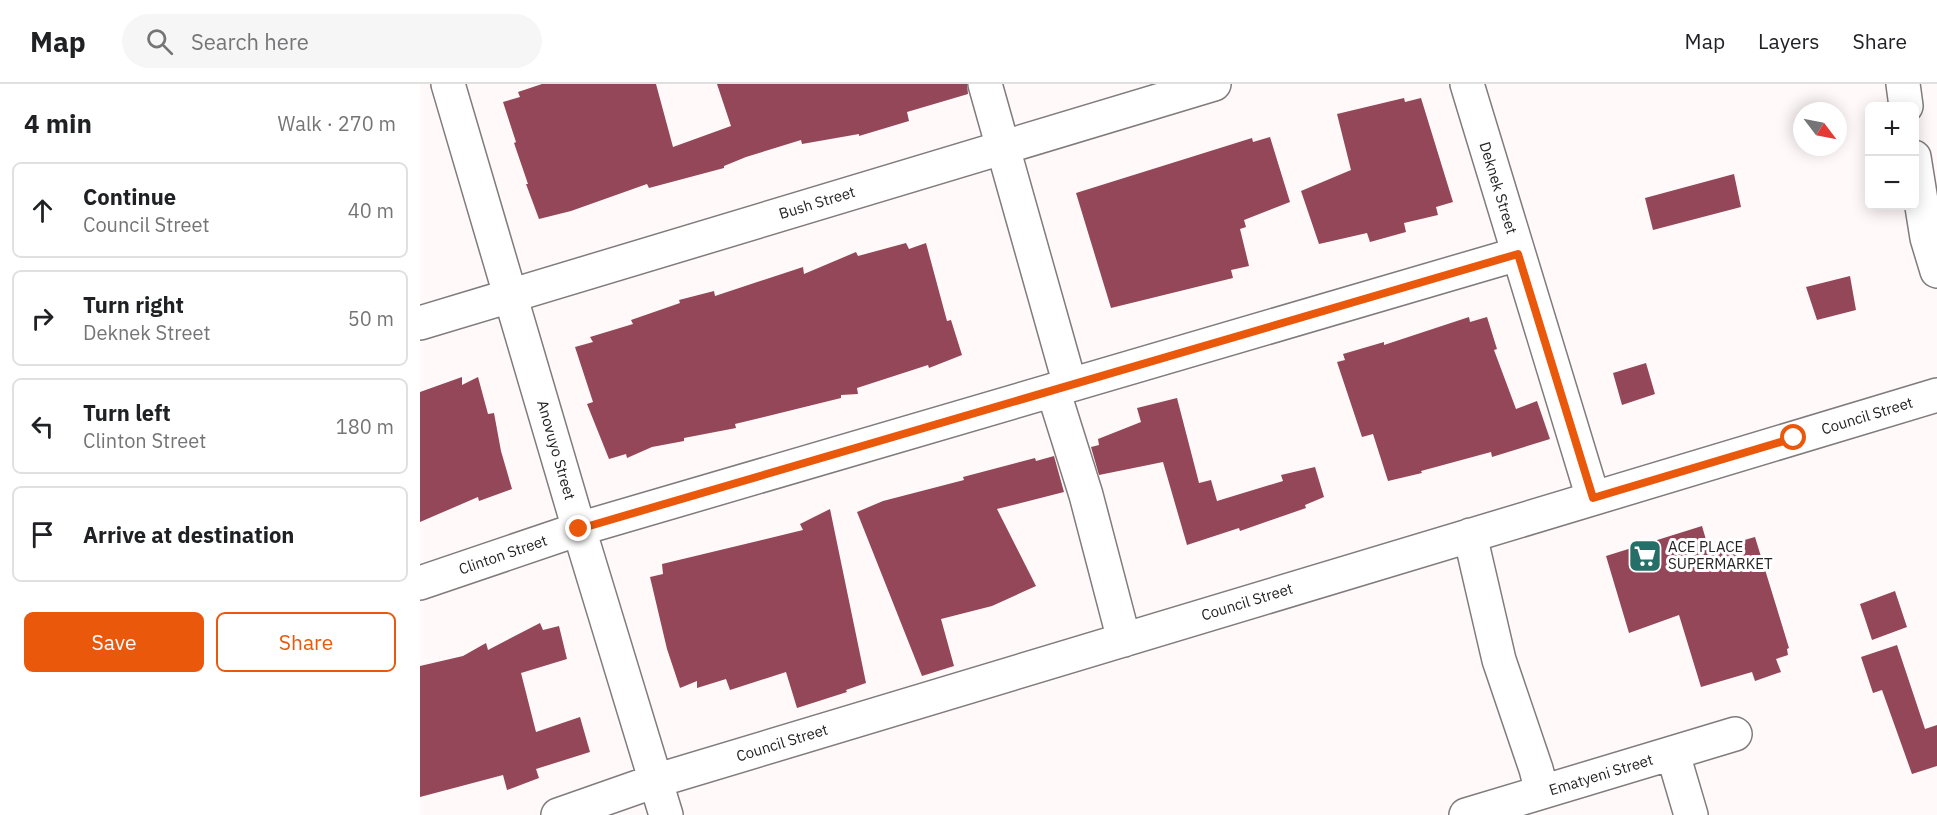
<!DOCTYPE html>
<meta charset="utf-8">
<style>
:root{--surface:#fff;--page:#f6f6f6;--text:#202124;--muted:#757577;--line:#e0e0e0;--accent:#ea580c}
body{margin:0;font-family:"IBM Plex Sans",sans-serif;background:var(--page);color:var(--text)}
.controls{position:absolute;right:18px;top:18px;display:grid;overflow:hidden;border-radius:9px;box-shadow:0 3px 15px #0003}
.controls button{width:54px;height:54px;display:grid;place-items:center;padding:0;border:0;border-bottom:2px solid var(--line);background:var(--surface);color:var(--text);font:30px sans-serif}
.compass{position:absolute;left:1373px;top:18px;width:54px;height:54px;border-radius:50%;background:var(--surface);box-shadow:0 3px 15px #0003;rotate:122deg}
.stop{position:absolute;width:18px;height:18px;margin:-14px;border:4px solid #ea580c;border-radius:50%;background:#fff}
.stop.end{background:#ea580c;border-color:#fff;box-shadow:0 2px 6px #0008}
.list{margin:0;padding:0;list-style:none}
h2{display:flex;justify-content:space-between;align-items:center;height:78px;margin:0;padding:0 24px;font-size:26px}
h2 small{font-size:20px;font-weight:400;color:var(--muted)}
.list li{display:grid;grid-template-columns:39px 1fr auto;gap:18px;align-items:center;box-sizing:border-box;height:96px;margin:0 12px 12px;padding:0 12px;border:2px solid var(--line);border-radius:9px}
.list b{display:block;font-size:22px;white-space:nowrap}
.list p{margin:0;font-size:20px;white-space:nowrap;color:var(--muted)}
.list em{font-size:20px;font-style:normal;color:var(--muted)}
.actions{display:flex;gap:12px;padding:18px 24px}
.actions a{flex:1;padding:14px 0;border:2px solid var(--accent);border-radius:9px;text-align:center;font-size:21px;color:var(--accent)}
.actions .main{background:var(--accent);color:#fff}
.icon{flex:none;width:33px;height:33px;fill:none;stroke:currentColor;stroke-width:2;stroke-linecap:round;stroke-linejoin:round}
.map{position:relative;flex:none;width:1517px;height:731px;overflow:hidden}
header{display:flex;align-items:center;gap:36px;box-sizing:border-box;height:84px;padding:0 30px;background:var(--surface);border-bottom:2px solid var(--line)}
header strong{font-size:28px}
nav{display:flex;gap:33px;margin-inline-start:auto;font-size:21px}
.search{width:420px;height:54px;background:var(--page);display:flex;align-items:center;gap:15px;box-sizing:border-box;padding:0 21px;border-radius:33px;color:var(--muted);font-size:22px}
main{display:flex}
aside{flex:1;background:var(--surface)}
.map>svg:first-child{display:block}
.building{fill:#944758}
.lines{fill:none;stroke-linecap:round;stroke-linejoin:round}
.street-casing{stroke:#807b7c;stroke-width:36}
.secondary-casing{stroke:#807b7c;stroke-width:36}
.street{stroke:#fff;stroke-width:33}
.secondary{stroke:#fff;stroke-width:33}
.route{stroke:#ea580c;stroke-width:8}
.labels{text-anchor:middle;stroke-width:6;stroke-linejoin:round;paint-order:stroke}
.street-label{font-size:15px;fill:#252324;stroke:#fff}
.poi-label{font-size:15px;fill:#252324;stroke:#fff;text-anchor:start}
</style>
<header>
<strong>Map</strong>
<div class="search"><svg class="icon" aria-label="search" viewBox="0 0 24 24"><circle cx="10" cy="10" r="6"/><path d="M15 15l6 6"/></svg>Search here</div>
<nav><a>Map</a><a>Layers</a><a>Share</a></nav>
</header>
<main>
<aside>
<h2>4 min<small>Walk · 270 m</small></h2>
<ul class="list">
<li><svg class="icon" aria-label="ahead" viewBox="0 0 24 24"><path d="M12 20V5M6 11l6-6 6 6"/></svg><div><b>Continue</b><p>Council Street</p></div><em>40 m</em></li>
<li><svg class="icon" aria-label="right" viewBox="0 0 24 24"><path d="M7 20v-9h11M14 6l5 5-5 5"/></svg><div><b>Turn right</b><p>Deknek Street</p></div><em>50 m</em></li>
<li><svg class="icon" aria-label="left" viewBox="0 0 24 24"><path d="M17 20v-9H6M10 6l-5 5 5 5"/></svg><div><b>Turn left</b><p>Clinton Street</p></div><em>180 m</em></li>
<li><svg class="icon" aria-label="arrive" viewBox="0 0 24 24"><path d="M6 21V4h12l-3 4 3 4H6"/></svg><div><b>Arrive at destination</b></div></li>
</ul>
<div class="actions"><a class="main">Save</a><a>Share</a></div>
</aside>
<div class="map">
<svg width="1517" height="731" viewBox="0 0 1517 731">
<rect width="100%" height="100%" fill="#fff9f9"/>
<!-- building -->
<path class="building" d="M122,0H236L253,63L311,42L297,0H547L548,10L487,28L489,37L439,52V50L382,60L381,56L326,73L304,82V84L229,104L227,100L151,127L119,135L106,100H108L94,59L96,58L83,18L100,13L98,8Z
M984,14L985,18L1001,14L1033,118L1016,123L1018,131L984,139L986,148L950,158L947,149L899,160L881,107L931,86L917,30Z
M850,53L870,118L824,136L826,143L820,145L829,182L811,186L813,194L691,224L656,109L832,54L833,58Z
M1314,90L1321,123L1233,146L1225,114Z
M486,159L489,165L506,159L527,237L531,236L542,271L509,284L508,281L437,304L438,310L421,311V314L315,340L316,344L264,354V357L232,363L207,374L206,370L189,375L167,320L173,318L155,263L173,258L170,253L213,240L211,236L260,219L259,216L294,207L295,212L383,183L384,190L436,168L438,172Z
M1430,192L1436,226L1397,236L1386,203Z
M1049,233L1050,238L1067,233L1077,265L1074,266L1096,325L1117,317L1130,355L1072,373L1071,368L1001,387L1002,389L968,397L953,350L942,353L917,278L925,276L923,270L964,258V261Z
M1226,279L1235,310L1202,321L1193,289Z
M42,293V301L58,293L68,330L74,329L81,367L92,405L59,417L58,413L0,438V308Z
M757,314L779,399L791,396L797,417L863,397L861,391L895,383L904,413L885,421L886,424L820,447L819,444L767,461L743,378L679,391L671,363L679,361L678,355L721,338L717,324Z
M634,372L644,408L577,425L616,502L572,522L521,535L534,582L502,592L437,428L463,417L544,396L543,393L615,374L616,377Z
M410,425L446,599L426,606L427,608L377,624L366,588L310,606L306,595L277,604V597L260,604L247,565L230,493L243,490L242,480L383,446L380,440Z
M1282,442L1289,466L1335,453L1369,564L1367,565L1368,571L1356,575L1361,588L1335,597L1332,588L1281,603L1259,531L1209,549L1186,472Z
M1475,507L1487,543L1452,556L1440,520Z
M120,539L123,546L139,542L147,575L101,589L116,648L160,633L170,668L116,685L119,694L87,706L83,691L0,713V582L43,572L66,559L68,566Z
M1477,561L1505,645L1517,641V682L1492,690L1462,606L1453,609L1441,573Z"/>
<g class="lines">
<defs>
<path id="street" d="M28,0L159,445L246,731
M565,0L650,301
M1047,0L1173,414
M0,239L794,0
M633,306L666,411L704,556
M1050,451L1079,576L1116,685L1122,708
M0,499L159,445L1098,170
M1253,670L1271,731
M138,731L235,697L1517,311
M1046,731L1315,650"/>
<path id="secondary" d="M1483,0L1486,22
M1494,73L1507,154L1517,187"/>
</defs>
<!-- street casing -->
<use href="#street" class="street-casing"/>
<!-- secondary casing -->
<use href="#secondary" class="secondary-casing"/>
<!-- street -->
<use href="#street" class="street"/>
<!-- secondary -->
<use href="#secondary" class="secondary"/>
</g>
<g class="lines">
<!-- route -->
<path class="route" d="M159,445L1098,170L1173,414L1374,354"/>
</g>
<!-- icons -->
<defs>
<symbol id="supermarket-square" viewBox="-11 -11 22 22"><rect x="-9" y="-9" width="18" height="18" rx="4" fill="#266f69" stroke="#fff"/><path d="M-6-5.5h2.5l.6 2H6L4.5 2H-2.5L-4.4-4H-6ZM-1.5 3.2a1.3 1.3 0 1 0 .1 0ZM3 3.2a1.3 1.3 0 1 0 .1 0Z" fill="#fff"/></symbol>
</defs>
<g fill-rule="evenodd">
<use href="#supermarket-square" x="1206" y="453" width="38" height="38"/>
</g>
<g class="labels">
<!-- street labels -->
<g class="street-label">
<text transform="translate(1078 104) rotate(73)" y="5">Deknek Street</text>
<text transform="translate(397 119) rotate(-17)" y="5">Bush Street</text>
<text transform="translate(1447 332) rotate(-17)" y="5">Council Street</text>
<text transform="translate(136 366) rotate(74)" y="5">Anovuyo Street</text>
<text transform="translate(83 471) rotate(-19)" y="5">Clinton Street</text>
<text transform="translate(827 518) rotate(-17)" y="5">Council Street</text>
<text transform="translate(362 659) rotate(-17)" y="5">Council Street</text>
<text transform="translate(1181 691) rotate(-17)" y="5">Ematyeni Street</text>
</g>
<!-- poi labels -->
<g class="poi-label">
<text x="1248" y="468">ACE PLACE<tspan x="1248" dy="17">SUPERMARKET</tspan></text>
</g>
</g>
</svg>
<div class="controls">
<button>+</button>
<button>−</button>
</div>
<svg class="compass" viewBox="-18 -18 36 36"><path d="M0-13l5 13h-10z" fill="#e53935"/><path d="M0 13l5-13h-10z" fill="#757577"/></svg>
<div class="stop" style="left:1374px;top:354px"></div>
<div class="stop end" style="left:159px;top:445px"></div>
</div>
</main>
